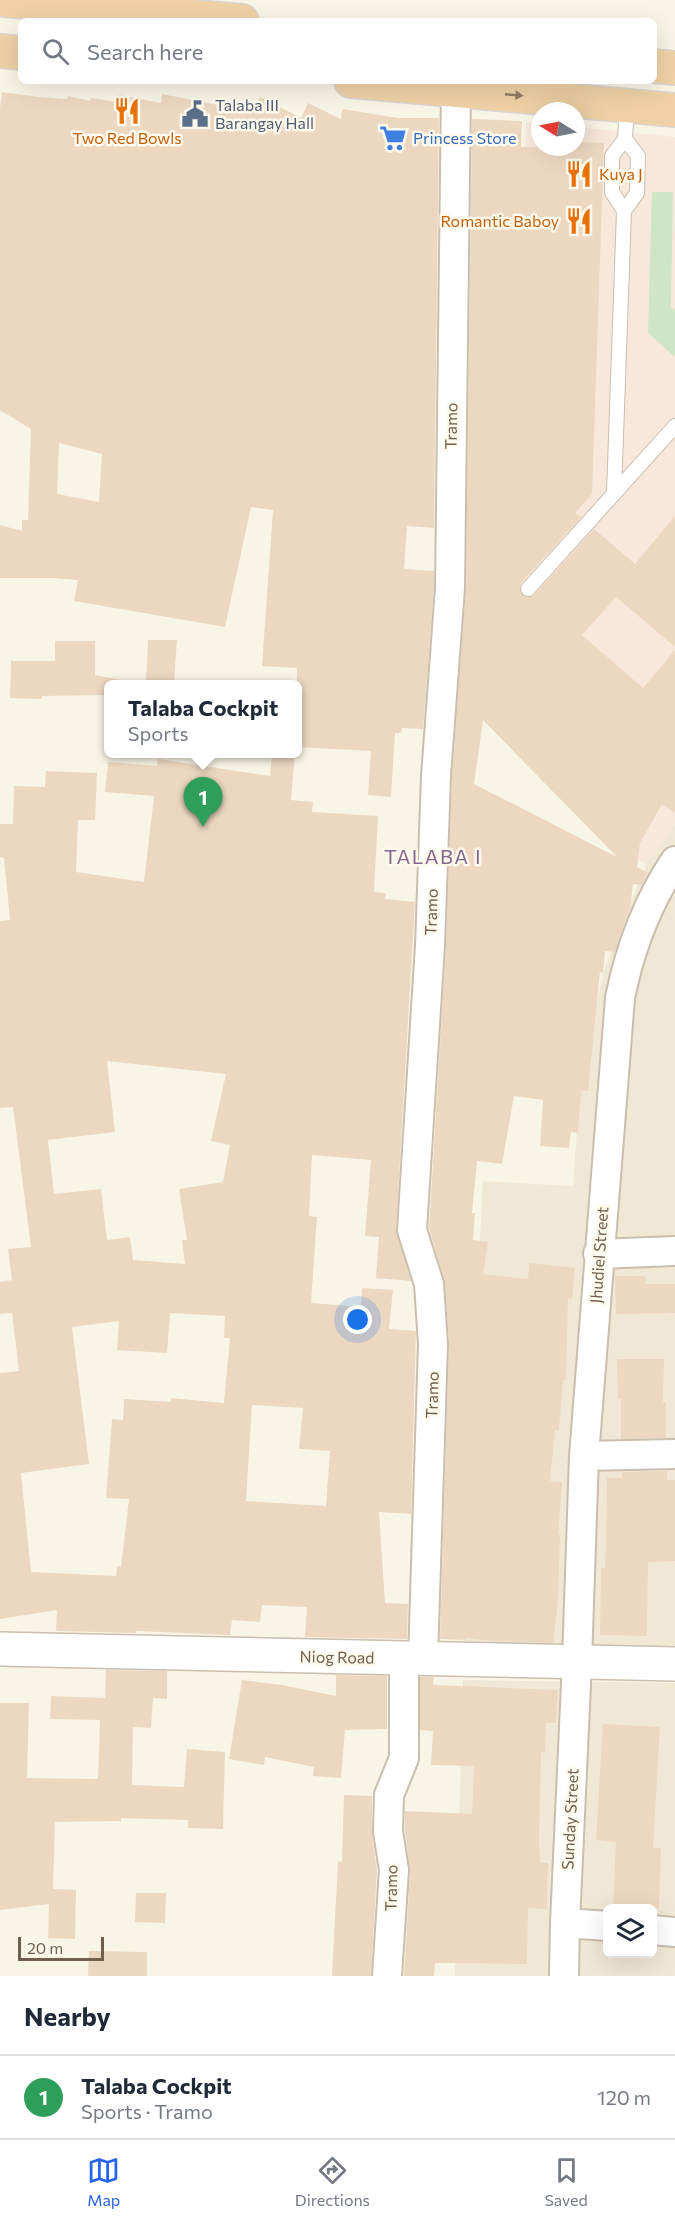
<!DOCTYPE html>
<meta charset="utf-8">
<style>
:root{--surface:#fff;--page:#f6f6f7;--text:#1f2937;--muted:#747a83;--line:#e0e1e3;--accent:#2563eb}
body{margin:0;font-family:Commissioner,sans-serif;background:var(--page);color:var(--text)}
.controls{position:absolute;right:18px;bottom:18px;display:grid;overflow:hidden;border-radius:9px;box-shadow:0 6px 24px #0002}
.controls button{width:54px;height:54px;display:grid;place-items:center;padding:0;border:0;border-bottom:2px solid var(--line);background:var(--surface);color:var(--text);font:30px sans-serif}
.compass{position:absolute;left:531px;top:102px;width:54px;height:54px;border-radius:50%;background:var(--surface);box-shadow:0 6px 24px #0002;rotate:280deg}
.scale{position:absolute;left:18px;bottom:15px;width:86px;box-sizing:border-box;padding-left:6px;border:3px solid #705f4e;border-top:0;font-size:16px;line-height:21px;white-space:nowrap;color:#705f4e;-webkit-text-stroke:4px #fdf9ec;paint-order:stroke}
.you{position:absolute;left:358px;top:1320px;width:21px;height:21px;margin:-15px;border:4px solid #fff;border-radius:50%;background:#1a73e8;box-shadow:0 0 0 9px #1a73e833}
.badge{display:grid;place-items:center;width:39px;height:39px;border-radius:50%;background:var(--accent);color:#fff;font-size:20px;font-weight:700}
.pin{position:absolute;translate:-50% -50px;filter:drop-shadow(0 2px 3px #0008)}
.pin::after{content:'';position:absolute;top:32px;width:21px;height:18px;background:inherit;clip-path:polygon(0 0,100% 0,50% 100%)}
.popup{position:absolute;left:104px;top:680px;width:198px;height:78px;box-sizing:border-box;display:grid;place-content:center;border-radius:9px;background:var(--surface);filter:drop-shadow(0 2px 4px #0005);font-size:20px;white-space:nowrap;color:var(--muted)}
.popup b{font-size:22px;color:var(--text)}
.popup::after{content:'';position:absolute;left:50%;top:100%;margin-left:-12px;border:12px solid transparent;border-top-color:var(--surface)}
.list{margin:0;padding:0;list-style:none}
h2{display:flex;justify-content:space-between;align-items:center;height:78px;margin:0;padding:0 24px;font-size:26px}
h2 small{font-size:20px;font-weight:400;color:var(--muted)}
.list li{display:grid;grid-template-columns:39px 1fr auto;gap:18px;align-items:center;box-sizing:border-box;height:84px;padding:0 24px;border-top:2px solid var(--line)}
.list b{display:block;font-size:22px;white-space:nowrap}
.list p{margin:0;font-size:20px;white-space:nowrap;color:var(--muted)}
.list em{font-size:20px;font-style:normal;color:var(--muted)}
.icon{flex:none;width:33px;height:33px;fill:none;stroke:currentColor;stroke-width:2;stroke-linecap:round;stroke-linejoin:round}
.map{position:relative;flex:none;width:675px;height:1976px;overflow:hidden}
.search{position:absolute;background:var(--surface);box-shadow:0 6px 24px #0002;left:18px;right:18px;top:18px;height:66px;display:flex;align-items:center;gap:15px;box-sizing:border-box;padding:0 21px;border-radius:9px;color:var(--muted);font-size:22px}
.sheet{height:162px;background:var(--surface)}
nav{display:flex;justify-content:space-around;align-items:center;box-sizing:border-box;height:84px;border-top:2px solid var(--line);background:var(--surface);font-size:16px;color:var(--muted)}
nav a{display:grid;justify-items:center;gap:3px}
nav .on{color:var(--accent)}
.map>svg:first-child{display:block}
.residential{fill:#f0e8d5;fill-rule:evenodd}
.commercial{fill:#f8e8db}
.green{fill:#cee5c6}
.building{fill:#ecd8c1;fill-rule:evenodd}
.lines{fill:none;stroke-linecap:round;stroke-linejoin:round}
.service-casing{stroke:#cabead;stroke-width:16}
.minor-casing{stroke:#cabead;stroke-width:32}
.tertiary-casing{stroke:#cabead;stroke-width:36}
.trunk-casing{stroke:#dad5d1;stroke-width:36}
.service{stroke:#fff;stroke-width:14}
.minor{stroke:#fff;stroke-width:28}
.tertiary{stroke:#fff;stroke-width:33}
.trunk{stroke:#efd1a5;stroke-width:33}
.oneway{fill:#907c64}
.labels{text-anchor:middle;stroke-width:5;stroke-linejoin:round;paint-order:stroke}
.service-label{font-size:16px;fill:#4e5e75;stroke:#fdf9ec;text-anchor:start}
.food-label{font-size:16px;fill:#c56008;stroke:#fdf9ec}
.shop-label{font-size:16px;fill:#366cbe;stroke:#fdf9ec;text-anchor:start}
.street-label{font-size:16px;fill:#705f4e;stroke:#fdf9ec}
.quarter-label{font-size:20px;letter-spacing:1.5px;fill:#85668c;stroke:#fdf9ec}
</style>
<div class="map">
<svg width="675" height="1976" viewBox="0 0 675 1976">
<rect width="100%" height="100%" fill="#f9f5e6"/>
<!-- residential -->
<path class="residential" d="M675,824V1657L464,1651L475,1337L483,1181L573,1186L580,1088L603,973L646,865Z
M463,1680L675,1683V1976H455ZM608,1908H652V1954H608Z"/>
<!-- commercial -->
<path class="commercial" d="M526,122L540,123V147H576V127L675,137V824L646,865L560,799L514,752Z"/>
<!-- green -->
<path class="green" d="M652,192H673L671,307L675,310V357L648,333Z"/>
<!-- building -->
<path class="building" d="M2,92L39,97L67,99L68,96L90,101L91,98L117,102L119,95L161,103L162,94L218,105L219,99L255,108L260,97L301,118L308,103L341,119L342,109L398,118H439L434,528L407,526L404,569L434,571V587L423,729L402,728L401,733H395L391,797L368,795L371,751L297,747V668L262,666L273,510L251,507L225,627L74,601L78,580L53,578H0V525L22,531V520H28L31,429L0,410V108ZM59,443L102,454L99,502L57,494Z
M472,119L522,121L521,147H576V142L604,143L592,494L575,513L581,517L521,583L520,592L527,598L534,595L594,529L635,564L675,516V647L616,597L582,635L643,688L675,650V813L662,804L640,843L637,867L648,873L642,885L633,884L630,909L625,920L615,952L605,951L603,973L600,972L588,1091H581L578,1133L571,1132L569,1148L540,1146L543,1100L514,1096L502,1164L477,1161L472,1213H475L473,1240L488,1242L483,1274L528,1279L529,1263L575,1268L572,1299H568L566,1380H563L559,1430H555L550,1481L562,1482L558,1535H560L558,1601L553,1643L493,1641L466,1638L465,1640L440,1639L449,1343L445,1283L429,1228L446,947L452,777L466,588ZM483,720L617,857L474,784Z
M148,640H177L174,683L146,681Z
M55,641H95V675L142,684H108V695L42,696V699L10,698L11,661H55Z
M272,753H295L291,800L313,802L312,812L378,816L374,892L386,893L385,899L415,902L396,1229L411,1281L376,1278L379,1237L365,1236L371,1160L312,1155L309,1216L317,1217L311,1303L361,1307L362,1288L393,1290L389,1329L416,1331L411,1514L379,1512L385,1603L408,1604L407,1639L305,1637L307,1607L262,1605L260,1622L232,1620L230,1635L136,1631V1633L56,1631L57,1610L0,1619V1373L19,1371L12,1313L0,1314V1282L12,1280L8,1249L31,1247L13,1107L0,1108V921L10,920L4,858L0,857V824H13L14,786L45,787L46,771L97,773L95,820H78L76,872L144,882L154,796L105,792L108,762L157,766L158,759L270,776ZM107,1061L226,1074L211,1141L230,1145L223,1182L179,1189L187,1240H182L185,1264L133,1260L130,1237L107,1240L101,1189L54,1194L48,1140L115,1132ZM170,1313L225,1316L224,1338H230L224,1403L171,1398V1402L124,1399L123,1420L112,1419L106,1498L129,1499L121,1567L117,1566L116,1576L31,1572L21,1473L89,1464L72,1327L119,1321L117,1350L167,1353ZM252,1405L303,1408L299,1449L330,1451L326,1506L246,1501Z
M615,1276H645V1284H675V1313L616,1314Z
M617,1359H664L663,1402H666V1438L621,1439V1399H618Z
M667,1471V1480H675V1561L648,1562L647,1636L600,1635L601,1568H605L606,1545L607,1478H622V1472Z
M106,1670L167,1671V1699L153,1698L151,1728L133,1727L132,1785L184,1787L187,1749L225,1752L223,1829L188,1828V1820L121,1818V1821L55,1822L53,1889L76,1890L75,1939L48,1938L49,1904L0,1910V1703H29L27,1778L98,1779L100,1720L50,1719L51,1696L105,1698Z
M336,1675L387,1676V1729L345,1730L341,1778L313,1776L314,1767L265,1757L264,1765L229,1759L242,1680L282,1685L336,1696Z
M420,1677H434L433,1685L558,1690L556,1723H546L545,1753L541,1752L539,1841L540,1863H548L547,1909L528,1908L527,1964L435,1963L434,1976H404L410,1871L405,1830V1811L472,1814L474,1766L431,1765L433,1731L420,1730Z
M603,1724L660,1727L653,1848H661L659,1908H613L616,1842L596,1840Z
M344,1795L372,1796V1833L377,1871L371,1976H332L338,1861L342,1862Z
M136,1893H166L165,1923L135,1922Z
M89,1951L147,1952V1976H88Z"/>
<g class="lines">
<defs>
<path id="service" d="M624,211L612,192V156L625,139
M614,493L624,211L637,193L638,156L625,139L627,105
M528,589L675,426"/>
<path id="minor" d="M598,1254L675,1251
M584,1456L675,1454
M423,1659L433,1344L429,1284L412,1230L430,946L436,776L450,588L456,90
M565,1923L608,1926
M652,1930L675,1932
M387,1976L394,1870L388,1831L389,1795L404,1758V1658
M564,1976L565,1923L577,1662L584,1456L620,998C630,948 647,903 675,861"/>
<path id="tertiary" d="M0,1649L675,1664"/>
<path id="trunk" d="M5,0L242,21
M0,51L21,53
M654,66L675,68
M351,81L675,110"/>
</defs>
<!-- service casing -->
<use href="#service" class="service-casing"/>
<!-- minor casing -->
<use href="#minor" class="minor-casing"/>
<!-- tertiary casing -->
<use href="#tertiary" class="tertiary-casing"/>
<!-- trunk casing -->
<use href="#trunk" class="trunk-casing"/>
<!-- service -->
<use href="#service" class="service"/>
<!-- minor -->
<use href="#minor" class="minor"/>
<!-- tertiary -->
<use href="#tertiary" class="tertiary"/>
<!-- trunk -->
<use href="#trunk" class="trunk"/>
</g>
<!-- one-way arrows -->
<defs><path id="oneway-solid" d="M-6-.8H1V-3.2L6.5 0L1 3.2V.8H-6Z" transform="scale(1.5)"/></defs>
<use class="oneway" href="#oneway-solid" transform="translate(514 95) rotate(5)"/>
<!-- icons -->
<defs>
<symbol id="restaurant-bare" viewBox="-9 -9 18 18"><path d="M-5-6h1v4h1v-4h1v4h1v-4h1v5L-1.5 .5V6h-2V.5L-5-1ZM5-6V6H3V1.5H1.5Q1.5-4 5-6Z" fill="#e8710a" stroke="#fdf9ec" stroke-width="2.5" paint-order="stroke"/></symbol>
<symbol id="civic-bare" viewBox="-9 -9 18 18"><path d="M-.6-6.5H3V-4.5H.6V-3L4-1V1h2V6H-6V1h2V-1L-.6-3ZM-1.2 2.5V6h2.4V2.5Z" fill="#5c6f8a" stroke="#fdf9ec" stroke-width="2.5" paint-order="stroke"/></symbol>
<symbol id="supermarket-bare" viewBox="-9 -9 18 18"><path d="M-6-5.5h2.5l.6 2H6L4.5 2H-2.5L-4.4-4H-6ZM-1.5 3.2a1.3 1.3 0 1 0 .1 0ZM3 3.2a1.3 1.3 0 1 0 .1 0Z" fill="#3f7fe0" stroke="#fdf9ec" stroke-width="2.5" paint-order="stroke"/></symbol>
</defs>
<g fill-rule="evenodd">
<use href="#restaurant-bare" x="108" y="92" width="38" height="38"/>
<use href="#civic-bare" x="176" y="95" width="38" height="38"/>
<use href="#supermarket-bare" x="374" y="119" width="38" height="38"/>
<use href="#restaurant-bare" x="560" y="155" width="38" height="38"/>
<use href="#restaurant-bare" x="560" y="202" width="38" height="38"/>
</g>
<g class="labels">
<!-- service labels -->
<g class="service-label">
<text x="215" y="111">Talaba III<tspan x="215" dy="18">Barangay Hall</tspan></text>
</g>
<!-- food labels -->
<g class="food-label">
<text x="127" y="144">Two Red Bowls</text>
<text x="599" y="180" text-anchor="start">Kuya J</text>
<text x="559" y="227" text-anchor="end">Romantic Baboy</text>
</g>
<!-- shop labels -->
<g class="shop-label">
<text x="413" y="144">Princess Store</text>
</g>
<!-- street labels -->
<g class="street-label">
<text transform="translate(451 426) rotate(-89)" y="6">Tramo</text>
<text transform="translate(431 912) rotate(-88)" y="6">Tramo</text>
<text transform="translate(599 1255) rotate(-86)" y="6">Jhudiel Street</text>
<text transform="translate(432 1395) rotate(-88)" y="6">Tramo</text>
<text transform="translate(337 1657) rotate(1)" y="6">Niog Road</text>
<text transform="translate(570 1819) rotate(-87)" y="6">Sunday Street</text>
<text transform="translate(391 1888) rotate(-89)" y="6">Tramo</text>
</g>
<!-- quarter labels -->
<g class="quarter-label">
<text x="433" y="864">TALABA I</text>
</g>
</g>
</svg>
<div class="controls">
<button><svg class="icon" aria-label="layers" viewBox="0 0 24 24"><path d="M12 4l9 5-9 5-9-5zM3 14l9 5 9-5"/></svg></button>
</div>
<svg class="compass" viewBox="-18 -18 36 36"><path d="M0-13l5 13h-10z" fill="#e53935"/><path d="M0 13l5-13h-10z" fill="#747a83"/></svg>
<div class="scale">20 m</div>
<div class="you"></div>
<div class="pin badge" style="left:203px;top:827px;background:#2e9e5b">1</div>
<div class="popup"><b>Talaba Cockpit</b>Sports</div>
<div class="search"><svg class="icon" aria-label="search" viewBox="0 0 24 24"><circle cx="10" cy="10" r="6"/><path d="M15 15l6 6"/></svg>Search here</div>
</div>
<section class="sheet">
<h2>Nearby<small></small></h2>
<ul class="list">
<li><span class="badge" style="background:#2e9e5b">1</span><div><b>Talaba Cockpit</b><p>Sports · Tramo</p></div><em>120 m</em></li>
</ul>
</section>
<nav>
<a class="on"><svg class="icon" aria-label="map" viewBox="0 0 24 24"><path d="M3 6l6-2 6 2 6-2v14l-6 2-6-2-6 2zM9 4v14M15 6v14"/></svg>Map</a>
<a><svg class="icon" aria-label="directions" viewBox="0 0 24 24"><path d="M12 3l9 9-9 9-9-9zM9 14v-3h6M13 9l2 2-2 2"/></svg>Directions</a>
<a><svg class="icon" aria-label="saved" viewBox="0 0 24 24"><path d="M7 4h10v16l-5-4-5 4z"/></svg>Saved</a>
</nav>
